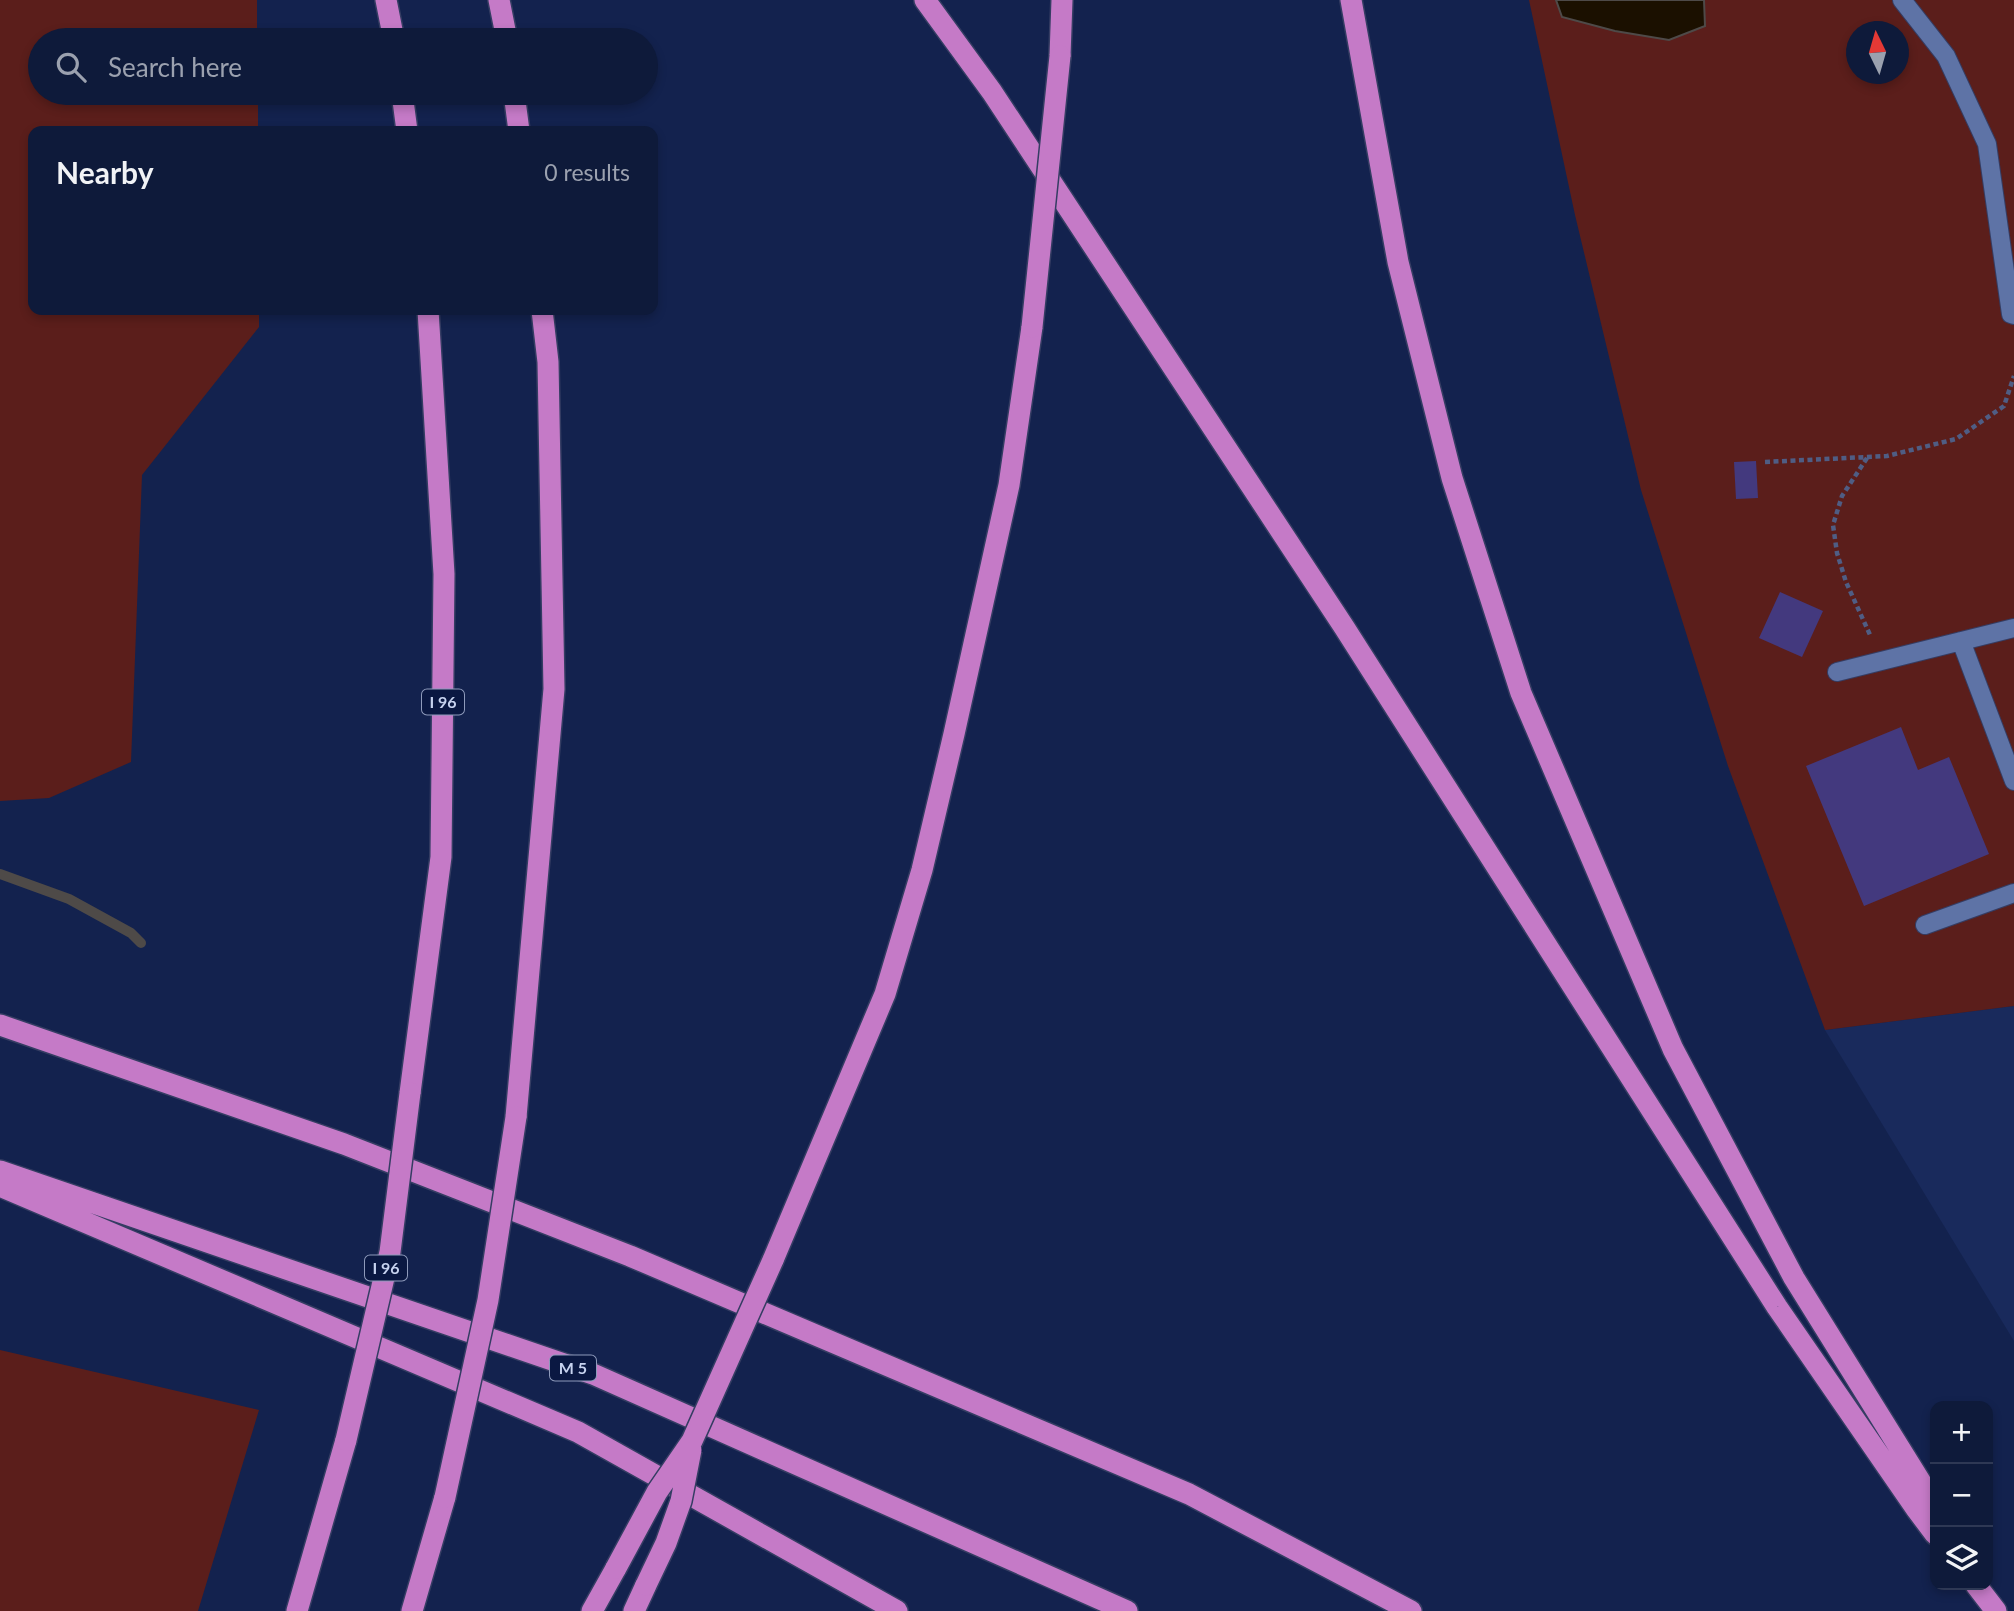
<!DOCTYPE html>
<meta charset="utf-8">
<style>
:root{--surface:#0e1a3a;--page:#172342;--text:#f1f3f6;--muted:#9ba1af;--line:#2e3854}
body{margin:0;font-family:Lato,sans-serif;background:var(--page);color:var(--text)}
.controls{position:absolute;right:21px;bottom:21px;display:grid;overflow:hidden;border-radius:14px;box-shadow:0 4px 10px #0003}
.controls button{width:63px;height:63px;display:grid;place-items:center;padding:0;border:0;border-bottom:2px solid var(--line);background:var(--surface);color:var(--text);font:35px sans-serif}
.compass{position:absolute;left:1846px;top:21px;width:63px;height:63px;border-radius:50%;background:var(--surface);box-shadow:0 4px 10px #0003;rotate:355deg}
.list{margin:0;padding:0;list-style:none}
h2{display:flex;justify-content:space-between;align-items:center;height:91px;margin:0;padding:0 28px;font-size:30px}
h2 small{font-size:23px;font-weight:400;color:var(--muted)}
.icon{flex:none;width:38px;height:38px;fill:none;stroke:currentColor;stroke-width:2;stroke-linecap:round;stroke-linejoin:round}
.map{position:relative;flex:none;width:2014px;height:1611px;overflow:hidden}
.search{position:absolute;background:var(--surface);box-shadow:0 4px 10px #0003;left:28px;top:28px;width:630px;height:77px;display:flex;align-items:center;gap:18px;box-sizing:border-box;padding:0 24px;border-radius:38px;color:var(--muted);font-size:26px}
.panel{position:absolute;background:var(--surface);box-shadow:0 4px 10px #0003;left:28px;top:126px;width:630px;height:189px;border-radius:14px}
.map>svg:first-child{display:block}
.built{fill:#192a5c}
.green{fill:#5b1e1b;fill-rule:evenodd}
.water{fill:#1b1000;stroke:#4e4a48;stroke-width:2}
.lines{fill:none;stroke-linecap:round;stroke-linejoin:round}
.stream{stroke:#4e4a48;stroke-width:10}
.building{fill:#43397e}
.lane-casing{stroke:#353d63;stroke-width:20}
.highway-casing{stroke:#353d63;stroke-width:24}
.path{stroke:#4f5d84;stroke-width:4.5;stroke-dasharray:5 3.5;stroke-linecap:butt}
.lane{stroke:#5e73a6;stroke-width:18}
.highway{stroke:#c57ac7;stroke-width:21}
.highway-bridge-casing{stroke:#353d63;stroke-width:24;stroke-linecap:butt}
.highway-bridge{stroke:#c57ac7;stroke-width:21}
.labels{text-anchor:middle;stroke-width:6;stroke-linejoin:round;paint-order:stroke}
.shield{fill:#0a1842;stroke:#8e9abb;stroke-width:2}
.shield-label{font-size:16px;font-weight:bold;fill:#c6d2ef}
</style>
<div class="map">
<svg width="2014" height="1611" viewBox="0 0 2014 1611">
<rect width="100%" height="100%" fill="#13224e"/>
<!-- built -->
<path class="built" d="M2014,1006V1341L1825,1030Z"/>
<!-- green -->
<path class="green" d="M0,0H257V40H40V93H258V131H33V310H259V327L142,475L131,762L49,798L0,801Z
M1529,0H2014V1006L1825,1030L1728,766L1641,490L1575,215ZM1856,32H1898V74H1856Z
M0,1350L259,1410L198,1611H0Z"/>
<!-- water -->
<path class="water" d="M1556,0H1704L1705,26L1669,40L1615,31L1562,17Z"/>
<g class="lines">
<!-- stream -->
<path class="stream" d="M0,874L69,899L131,933L141,943"/>
</g>
<!-- building -->
<path class="building" d="M1756,461L1758,498L1736,499L1734,462Z
M1780,592L1823,611L1802,657L1759,638Z
M1901,727L1918,770L1949,757L1989,854L1864,906L1806,766Z"/>
<g class="lines">
<defs>
<path id="lane" d="M1902,0L1946,56L1987,144L2011,314L2014,315
M1961,641L2014,781
M1837,672L2014,628
M1925,925L2014,893"/>
<path id="highway" d="M386,0L394,40
M499,0L507,40
M925,0L992,92L1344,627L1777,1307L1917,1510L1935,1534
M1351,0L1398,262L1452,478L1521,693L1673,1049L1794,1278L1935,1505
M1060,56L1062,0
M402,93L407,131
M514,93L519,131
M0,1025L344,1144L630,1256L1189,1494L1411,1611
M410,1093L441,857L444,574L428,310
M516,1117L554,689L548,362L542,310
M0,1171L593,1374L1127,1611
M0,1186L578,1432L897,1611
M773,1260L885,994L922,870L954,734L1009,485L1032,327
M1976,1585L1996,1611
M297,1611L346,1440
M412,1611L445,1497
M592,1611L616,1568
M634,1611L646,1585"/>
</defs>
<!-- lane casing -->
<use href="#lane" class="lane-casing"/>
<!-- highway casing -->
<use href="#highway" class="highway-casing"/>
<!-- path -->
<path class="path" d="M1867,458L1842,496L1833,525L1837,553L1846,582L1871,637
M1765,462L1887,456L1956,439L2004,406L2014,376"/>
<!-- lane -->
<use href="#lane" class="lane"/>
<!-- highway -->
<use href="#highway" class="highway"/>
<defs>
<path id="highway-bridge" d="M1032,327L1060,56
M346,1440L390,1252L410,1093
M445,1497L488,1300L516,1117
M616,1568L657,1492L692,1441L773,1260
M646,1585L666,1543L681,1501L691,1450"/>
</defs>
<!-- highway-bridge casing -->
<use href="#highway-bridge" class="highway-bridge-casing"/>
<!-- highway-bridge -->
<use href="#highway-bridge" class="highway-bridge"/>
</g>
<g class="labels">
<!-- shield labels -->
<g class="shield">
<rect x="422" y="689.5" width="42" height="25" rx="5"/>
<rect x="365" y="1255.5" width="42" height="25" rx="5"/>
<rect x="550" y="1355.5" width="46" height="25" rx="5"/>
</g>
<g class="shield-label">
<text x="443" y="708">I 96</text>
<text x="386" y="1274">I 96</text>
<text x="573" y="1374">M 5</text>
</g>
</g>
</svg>
<div class="controls">
<button>+</button>
<button>−</button>
<button><svg class="icon" aria-label="layers" viewBox="0 0 24 24"><path d="M12 4l9 5-9 5-9-5zM3 14l9 5 9-5"/></svg></button>
</div>
<svg class="compass" viewBox="-18 -18 36 36"><path d="M0-13l5 13h-10z" fill="#e53935"/><path d="M0 13l5-13h-10z" fill="#9ba1af"/></svg>
<div class="search"><svg class="icon" aria-label="search" viewBox="0 0 24 24"><circle cx="10" cy="10" r="6"/><path d="M15 15l6 6"/></svg>Search here</div>
<section class="panel">
<h2>Nearby<small>0 results</small></h2>
<ul class="list">
</ul>
</section>
</div>
